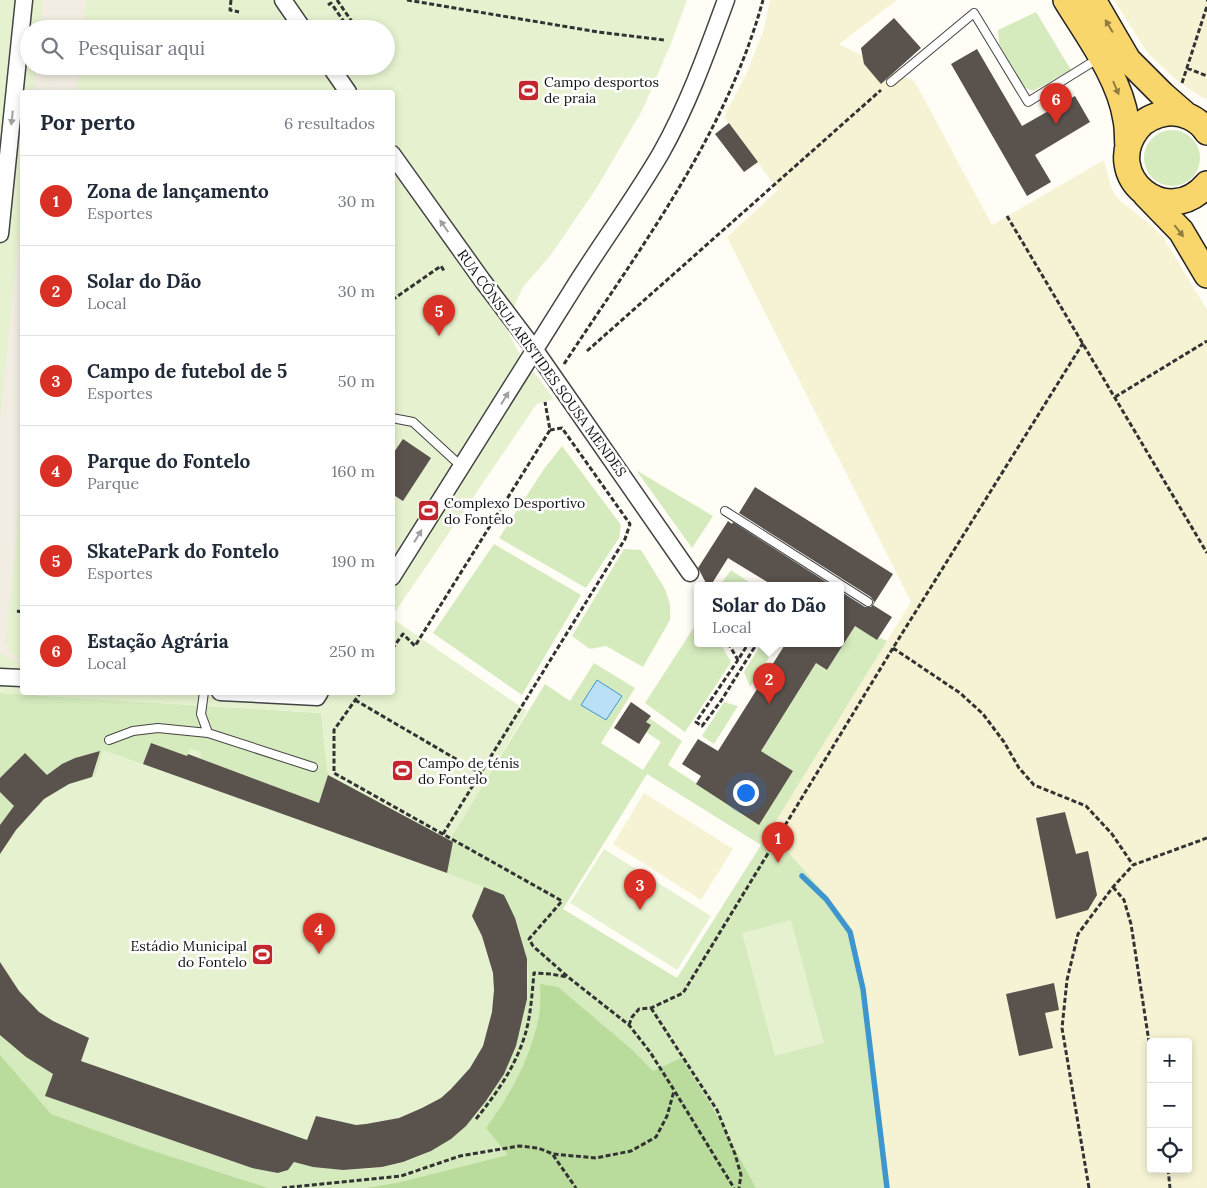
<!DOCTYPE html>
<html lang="pt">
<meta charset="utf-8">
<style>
:root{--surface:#fff;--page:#f2f2f3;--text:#1f2937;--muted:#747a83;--line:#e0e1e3;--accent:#d93025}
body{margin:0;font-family:Lora,serif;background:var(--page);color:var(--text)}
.controls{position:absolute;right:15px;bottom:15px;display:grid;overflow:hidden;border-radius:5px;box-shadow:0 2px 8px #0003}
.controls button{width:45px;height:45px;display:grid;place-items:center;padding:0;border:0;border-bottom:1px solid var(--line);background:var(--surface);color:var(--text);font:25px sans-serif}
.you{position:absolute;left:745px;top:792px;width:18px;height:18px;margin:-12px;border:4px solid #fff;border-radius:50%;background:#1a73e8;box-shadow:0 0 0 8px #1a73e833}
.badge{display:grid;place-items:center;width:32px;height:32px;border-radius:50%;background:var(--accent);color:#fff;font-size:16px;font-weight:700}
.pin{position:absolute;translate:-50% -41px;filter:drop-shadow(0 1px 2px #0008)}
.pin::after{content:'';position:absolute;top:26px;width:18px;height:15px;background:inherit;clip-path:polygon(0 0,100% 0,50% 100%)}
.popup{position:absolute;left:694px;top:582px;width:150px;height:65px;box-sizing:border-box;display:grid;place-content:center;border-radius:5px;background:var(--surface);filter:drop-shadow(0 1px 4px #0005);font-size:16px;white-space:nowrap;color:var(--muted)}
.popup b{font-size:19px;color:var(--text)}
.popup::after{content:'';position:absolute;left:50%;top:100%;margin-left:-10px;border:10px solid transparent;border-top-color:var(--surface)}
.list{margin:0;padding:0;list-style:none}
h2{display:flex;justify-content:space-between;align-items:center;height:65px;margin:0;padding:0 20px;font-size:21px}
h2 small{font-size:16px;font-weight:400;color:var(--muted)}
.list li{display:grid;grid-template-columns:32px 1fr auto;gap:15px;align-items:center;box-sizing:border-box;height:90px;padding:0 20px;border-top:1px solid var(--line)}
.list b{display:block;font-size:19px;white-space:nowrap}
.list p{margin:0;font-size:16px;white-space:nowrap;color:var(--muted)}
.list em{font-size:16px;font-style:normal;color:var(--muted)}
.icon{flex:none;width:28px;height:28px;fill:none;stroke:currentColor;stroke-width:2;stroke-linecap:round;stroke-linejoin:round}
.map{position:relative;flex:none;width:1207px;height:1188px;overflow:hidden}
.search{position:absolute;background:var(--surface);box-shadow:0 2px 8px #0003;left:20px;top:20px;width:375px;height:55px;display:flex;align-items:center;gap:12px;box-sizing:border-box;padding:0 18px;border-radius:28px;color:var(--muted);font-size:19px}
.panel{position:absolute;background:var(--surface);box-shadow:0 2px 8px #0003;left:20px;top:90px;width:375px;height:605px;border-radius:5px}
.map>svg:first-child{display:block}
.farmland{fill:#f6f3d4;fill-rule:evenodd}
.green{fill:#d5ebbd;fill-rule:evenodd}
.forest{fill:#b9dc9c}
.pitch{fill:#e6f2cf;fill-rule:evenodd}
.plaza{fill:#f1ede2}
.water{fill:#b9e0f7;stroke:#3f96cf}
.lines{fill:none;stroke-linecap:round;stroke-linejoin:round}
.stream{stroke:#3f96cf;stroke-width:5.5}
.building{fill:#5a524d}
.service-casing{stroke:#444;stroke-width:10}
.minor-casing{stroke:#444;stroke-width:19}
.primary-casing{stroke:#222;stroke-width:28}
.path{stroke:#333;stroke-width:3;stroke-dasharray:5 2.5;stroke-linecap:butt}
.service{stroke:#fff;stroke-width:8}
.minor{stroke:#fff;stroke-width:16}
.primary{stroke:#f9d66b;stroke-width:25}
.oneway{fill:#917d42}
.oneway2{fill:#a0a0a0}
.labels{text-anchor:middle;stroke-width:5;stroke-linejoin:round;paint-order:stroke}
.poi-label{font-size:14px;fill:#111;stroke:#fff;text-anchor:start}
.street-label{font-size:14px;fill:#111;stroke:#fff}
</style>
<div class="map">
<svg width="1207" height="1188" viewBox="0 0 1207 1188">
<rect width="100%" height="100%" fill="#fffdf5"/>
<!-- farmland -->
<path class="farmland" d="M770,0H897L839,44L915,82L992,225L1104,160L1111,187L1118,199L1152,226L1163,237L1207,310V1188H890L865,988L853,930L788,852L765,839L911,602L727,237L778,190L724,117L746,74L763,32ZM1151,1042H1188V1169H1151Z
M1114,0H1207V99L1203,98L1175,79L1147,52Z
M644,793L733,849L701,900L613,844Z"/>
<!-- green -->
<path class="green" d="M1036,12L1071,70L1033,91L1022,86L999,44L998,30Z
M1144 158a28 28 0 1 1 56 0a28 28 0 1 1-56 0Z
M562,446L621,525L619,538L586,588L499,538L544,469Z
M636,470L713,516L692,548Z
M494,544L581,595L522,695L433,633Z
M624,549L641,550L665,589L670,604V620L643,667L606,646L590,649L572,636Z
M731,570L753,585H720Z
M860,618L877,640L879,637L887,641L765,839L788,852L828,897L853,930L865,988L890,1188H0V693L321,713L328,775L449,840L545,684L570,701L594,663L635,688L601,743L643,770L661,742L646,732L651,725L646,722L649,718L682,741L668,765L759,824L793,771L761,751L816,663L827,670ZM647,774L761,845L677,978L563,909Z
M698,621V643H720L731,662L685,732L645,703Z
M762,643L774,650L750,687L744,672Z
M724,702L738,706L714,744L702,736Z"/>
<!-- forest -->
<path class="forest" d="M540,984L558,987L630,1048L653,1071L681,1058L712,1107L756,1188H366L397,1183L508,1155L486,1128C511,1094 531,1057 539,1016C541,1006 540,994 540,984Z
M0,1055L51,1114L141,1147L268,1188H0Z"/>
<!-- pitch -->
<path class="pitch" d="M0,0H687L672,41L643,109L596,189L550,256L523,287L505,326L518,351L554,399L537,404L534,408L393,615L392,92H22V692H392L393,619L527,711L450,840L453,842L447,873L504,895C514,915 523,937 527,959C531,984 526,1010 519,1034C513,1057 503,1076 490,1096C444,1164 373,1182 296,1162L285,1172L278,1173L252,1168L45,1096L53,1074L26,1057L0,1035V825L19,799L75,758L100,751L93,777L95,776L103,750L143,764L151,743L187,756L190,748L201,752L200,758L319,803L328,775L321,713L0,693ZM29,29H386V66H29Z
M604,849L711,916L677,970L570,903Z
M791,920L824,1043L775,1056L742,933Z"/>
<!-- plaza -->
<path class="plaza" d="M43,0H86L83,29H40Z
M36,66H79L77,92H34Z
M22,202V482L6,642L10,653L19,658V662L0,654V420Z"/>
<!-- water -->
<path class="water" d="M597,680L622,696L606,720L581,705Z"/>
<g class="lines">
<!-- stream -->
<path class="stream" d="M802,876L826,899L850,932L863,989L887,1188"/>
</g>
<!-- building -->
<path class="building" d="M894,18L921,48L881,84L864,64L861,48Z
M977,49L1022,126L1075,96L1090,122L1035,155L1051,182L1027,196L951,64Z
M729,123L758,162L744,172L715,134Z
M403,439L431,458L403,501L392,494V455Z
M755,487L893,574L873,605L892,617L877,640L855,626L827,670L816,663L761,751L793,771L759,825L696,784L701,776L682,764L698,739L718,751L786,643H840V591L865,607H871L874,602L871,597L739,513Z
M728,521L732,524L733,522L831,585H772L728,558L711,585H707L698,568Z
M631,702L651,716L646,722L651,725L639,744L614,728Z
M151,743L187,756L188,754L319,803L328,775L453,842L447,873L143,764Z
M100,751L92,777L69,784L44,799L16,830L0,854V825L14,806L0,792V778L25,753L47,775L62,764L75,758Z
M1065,812L1076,854L1088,851L1097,895L1088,910L1056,919L1036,818Z
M484,887L504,895L515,918L527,959V999L516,1046L504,1074L486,1101L466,1126L451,1139L431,1151L403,1162L382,1167L343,1170L313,1167L294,1162L288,1170L278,1173L252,1168L45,1096L53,1074L26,1057L0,1035V962L19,991L39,1012L53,1021L89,1038L81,1061L307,1140L316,1116L356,1125L366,1124L399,1118L422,1108L441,1098L451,1089L470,1068L483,1046L492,1012L494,990L493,973L482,936L472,916Z
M1054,983L1059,1010L1045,1013L1053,1048L1019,1056L1006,994Z"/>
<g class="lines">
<defs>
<path id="service" d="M891,82L974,13L1028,102L1099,58
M392,418L413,422L462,467
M725,511L868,602
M204,692L201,714L208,733L313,767
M109,740L133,731L158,728L208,733"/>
<path id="minor" d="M283,0L303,29
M330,66L348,92
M392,154L482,280L535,350L690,573
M0,234L24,0
M392,577C452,482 511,387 571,292C600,245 633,201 661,153C688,105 707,52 726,0
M0,677L22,678
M220,692L317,697L320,692"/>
<path id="primary" d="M1066,0C1088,36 1120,78 1126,120C1128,129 1127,138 1128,147
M1093,0L1128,60L1163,95L1186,115
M1207,132C1199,119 1182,111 1167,113C1155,115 1144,120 1137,129C1101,176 1167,231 1207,184
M1146,195L1181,231L1207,275"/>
</defs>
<!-- service casing -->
<use href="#service" class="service-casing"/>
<!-- minor casing -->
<use href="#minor" class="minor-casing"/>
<!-- primary casing -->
<use href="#primary" class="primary-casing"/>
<!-- path -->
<path class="path" d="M231,0L230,10L239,12
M337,0L357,29
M407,0L598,32L664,40
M1206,0H1207
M328,5L331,3L349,29
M1187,68L1207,76
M1182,83L1207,6
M1007,216L1207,553
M392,300L441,266L444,271
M587,351L881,90
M564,364C640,248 726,135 763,0
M1115,397L1207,341
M17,611L22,612
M728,643L738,660L748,644L754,648L721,701L702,726L696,722L738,660
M893,648L960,693L983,714L1004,742L1019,768L1034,785L1086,806L1112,834L1133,865
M392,649L403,634L415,646L550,430L545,402
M361,692L334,730V773L562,901L529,939L533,946L568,977L629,1025L650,1052L674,1090L734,1188
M355,700L480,773
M443,834L625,539L630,524L562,428L550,430
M1113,887L1124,900L1131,924L1151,1055
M651,1008L717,1110L735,1154L741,1175L739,1188
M629,1025L632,1017L639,1009L651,1008L683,993L893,648L1083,343
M476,1119C497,1093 515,1067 525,1035C531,1015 532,993 534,973L551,974L567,977
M553,1155L576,1188
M1168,1169L1170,1188
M282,1188L401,1176L460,1156L519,1146L538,1148L553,1154L596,1158L631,1151L656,1137L667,1116L674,1091
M1089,1188L1062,1028L1067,980L1078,934L1113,887L1133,865L1207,838"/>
<!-- service -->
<use href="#service" class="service"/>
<!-- minor -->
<use href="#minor" class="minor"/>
<!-- primary -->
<use href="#primary" class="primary"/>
</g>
<!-- one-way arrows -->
<defs><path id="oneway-solid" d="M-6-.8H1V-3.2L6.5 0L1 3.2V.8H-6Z" transform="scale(1.25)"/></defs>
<g class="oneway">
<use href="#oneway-solid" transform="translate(1109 26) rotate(-121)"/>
<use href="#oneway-solid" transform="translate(1116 88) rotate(67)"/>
<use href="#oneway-solid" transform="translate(1179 231) rotate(52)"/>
</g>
<g class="oneway2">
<use href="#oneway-solid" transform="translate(12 118) rotate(96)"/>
<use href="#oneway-solid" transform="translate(444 226) rotate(-125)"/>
<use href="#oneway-solid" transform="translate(505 398) rotate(-58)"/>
<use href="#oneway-solid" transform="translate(418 536) rotate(-58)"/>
</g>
<!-- icons -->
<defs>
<symbol id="stadium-square" viewBox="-11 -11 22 22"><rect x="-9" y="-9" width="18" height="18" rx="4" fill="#c4262e" stroke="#fff"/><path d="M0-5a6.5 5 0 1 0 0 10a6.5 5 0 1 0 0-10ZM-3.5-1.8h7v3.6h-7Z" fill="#fff"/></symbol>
</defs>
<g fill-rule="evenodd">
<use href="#stadium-square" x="516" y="78" width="25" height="25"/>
<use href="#stadium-square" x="416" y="498" width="25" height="25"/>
<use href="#stadium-square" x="390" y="758" width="25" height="25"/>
<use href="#stadium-square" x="250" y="942" width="25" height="25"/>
</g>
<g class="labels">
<!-- poi labels -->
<g class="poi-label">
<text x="544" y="87">Campo desportos<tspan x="544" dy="16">de praia</tspan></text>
<text x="444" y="508">Complexo Desportivo<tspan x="444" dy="16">do Fontelo</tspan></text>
<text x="418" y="768">Campo de ténis<tspan x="418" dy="16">do Fontelo</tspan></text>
<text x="247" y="951" text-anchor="end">Estádio Municipal<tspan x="247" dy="16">do Fontelo</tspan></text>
</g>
<!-- street labels -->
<g class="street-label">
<text transform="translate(542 363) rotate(54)" y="5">RUA CÔNSUL ARISTIDES SOUSA MENDES</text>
</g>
</g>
</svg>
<div class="controls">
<button>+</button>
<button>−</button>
<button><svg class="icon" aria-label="locate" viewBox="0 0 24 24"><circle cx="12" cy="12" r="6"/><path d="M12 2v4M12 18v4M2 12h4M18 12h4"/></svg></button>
</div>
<div class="you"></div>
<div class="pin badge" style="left:778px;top:863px">1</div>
<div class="pin badge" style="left:769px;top:704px">2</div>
<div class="popup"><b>Solar do Dão</b>Local</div>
<div class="pin badge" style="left:640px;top:910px">3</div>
<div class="pin badge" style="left:319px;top:954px">4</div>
<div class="pin badge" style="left:439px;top:336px">5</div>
<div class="pin badge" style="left:1056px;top:124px">6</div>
<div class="search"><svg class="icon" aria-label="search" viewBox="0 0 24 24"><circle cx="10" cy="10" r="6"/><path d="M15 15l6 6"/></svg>Pesquisar aqui</div>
<section class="panel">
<h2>Por perto<small>6 resultados</small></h2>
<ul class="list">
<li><span class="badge">1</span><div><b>Zona de lançamento</b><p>Esportes</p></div><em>30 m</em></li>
<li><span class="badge">2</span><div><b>Solar do Dão</b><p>Local</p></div><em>30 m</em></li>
<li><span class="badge">3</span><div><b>Campo de futebol de 5</b><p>Esportes</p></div><em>50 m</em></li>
<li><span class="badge">4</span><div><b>Parque do Fontelo</b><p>Parque</p></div><em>160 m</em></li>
<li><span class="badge">5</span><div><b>SkatePark do Fontelo</b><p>Esportes</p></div><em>190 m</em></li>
<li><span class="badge">6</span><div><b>Estação Agrária</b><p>Local</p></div><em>250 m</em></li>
</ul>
</section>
</div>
